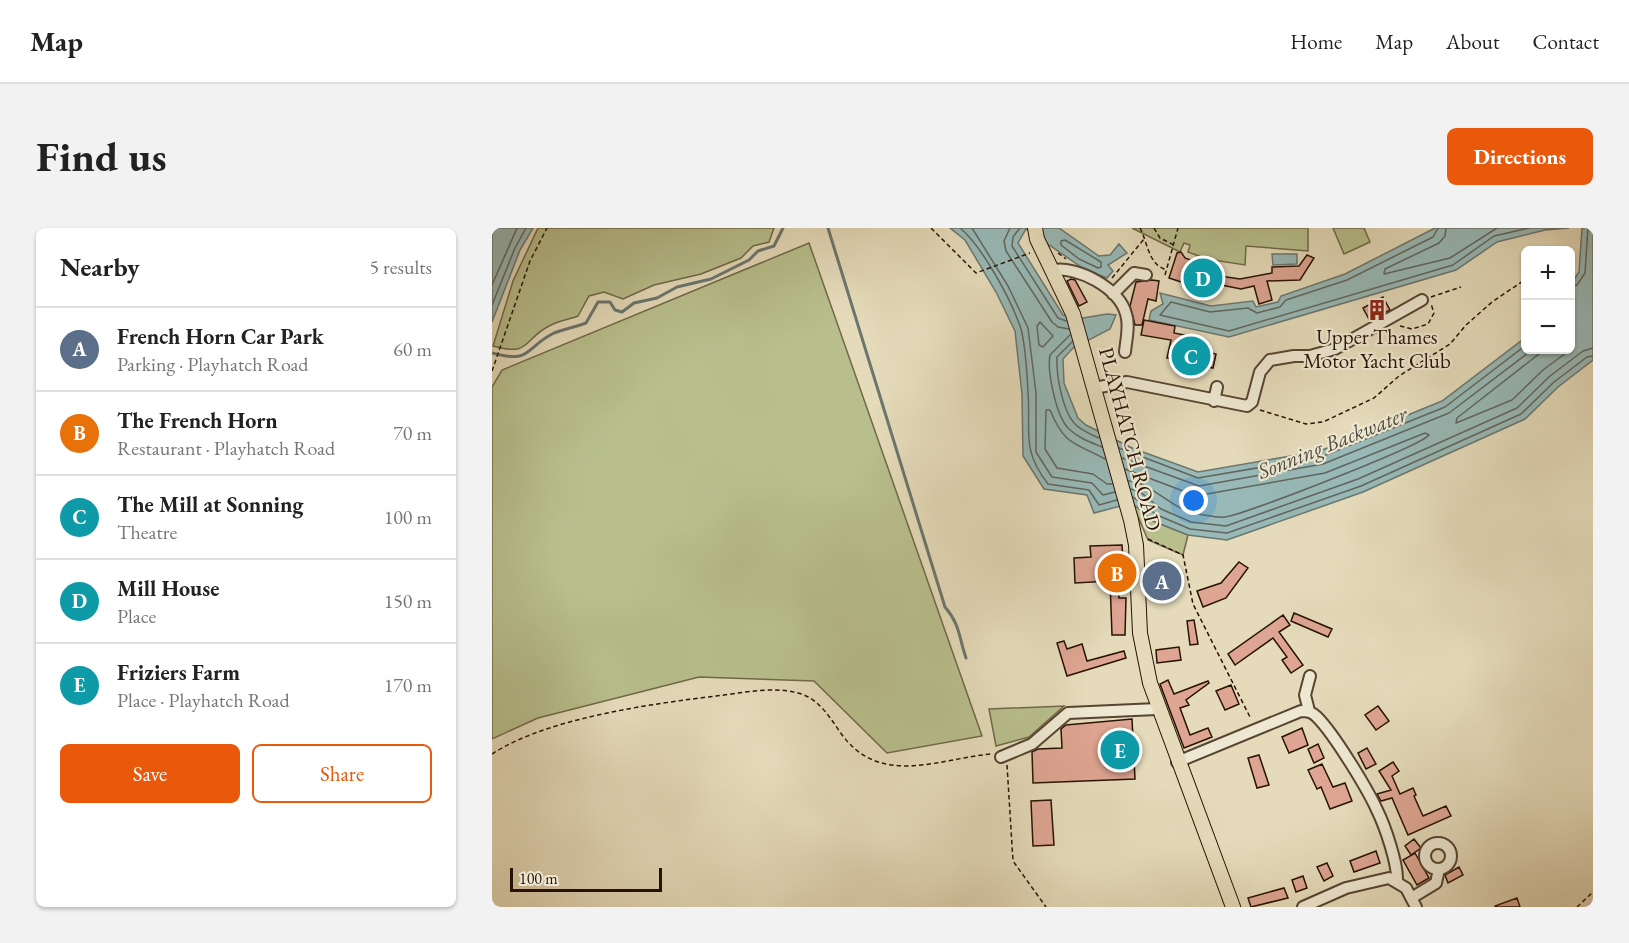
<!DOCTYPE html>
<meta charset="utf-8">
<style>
:root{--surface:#fff;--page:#f2f2f2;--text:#222;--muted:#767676;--line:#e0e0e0;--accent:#ea580c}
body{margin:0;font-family:"EB Garamond",serif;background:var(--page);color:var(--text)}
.controls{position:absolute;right:18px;top:18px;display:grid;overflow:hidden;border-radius:9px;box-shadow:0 2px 4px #0004}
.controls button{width:54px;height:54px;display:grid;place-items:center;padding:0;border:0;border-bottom:2px solid var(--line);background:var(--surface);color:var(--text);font:30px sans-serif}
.scale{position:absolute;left:18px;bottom:15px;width:152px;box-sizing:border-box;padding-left:6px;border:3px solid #281204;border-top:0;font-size:16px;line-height:21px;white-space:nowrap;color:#281204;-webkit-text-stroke:4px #eee8d2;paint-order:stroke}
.you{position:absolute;left:702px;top:273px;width:21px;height:21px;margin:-15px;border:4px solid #fff;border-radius:50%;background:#1a73e8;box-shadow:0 0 0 9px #1a73e833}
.badge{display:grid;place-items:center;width:39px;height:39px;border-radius:50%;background:var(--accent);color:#fff;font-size:20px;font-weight:700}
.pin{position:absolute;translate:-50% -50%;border:3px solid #fff;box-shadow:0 2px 6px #0006}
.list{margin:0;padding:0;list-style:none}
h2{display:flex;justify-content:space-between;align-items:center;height:78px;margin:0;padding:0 24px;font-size:26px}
h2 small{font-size:20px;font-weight:400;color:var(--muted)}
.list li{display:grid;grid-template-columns:39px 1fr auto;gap:18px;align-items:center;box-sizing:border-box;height:84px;padding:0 24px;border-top:2px solid var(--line)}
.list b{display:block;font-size:22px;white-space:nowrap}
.list p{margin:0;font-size:20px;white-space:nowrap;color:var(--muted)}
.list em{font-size:20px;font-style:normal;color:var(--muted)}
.actions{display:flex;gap:12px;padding:18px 24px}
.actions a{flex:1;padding:14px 0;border:2px solid var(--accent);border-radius:9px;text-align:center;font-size:21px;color:var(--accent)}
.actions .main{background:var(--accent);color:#fff}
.map{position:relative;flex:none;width:1101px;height:679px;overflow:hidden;border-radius:9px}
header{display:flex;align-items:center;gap:36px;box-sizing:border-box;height:84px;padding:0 30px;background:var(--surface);border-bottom:2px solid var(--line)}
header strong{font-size:28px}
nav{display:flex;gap:33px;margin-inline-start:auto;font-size:21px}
.intro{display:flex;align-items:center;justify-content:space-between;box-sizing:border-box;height:144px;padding:0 36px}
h1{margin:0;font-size:42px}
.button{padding:15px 27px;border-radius:9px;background:var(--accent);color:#fff;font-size:21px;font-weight:700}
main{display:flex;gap:36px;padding:0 36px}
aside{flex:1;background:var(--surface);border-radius:9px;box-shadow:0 2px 4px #0004}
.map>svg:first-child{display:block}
.green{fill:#b8bf8d;stroke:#706848;stroke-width:1.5}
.water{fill:#98b9b7;stroke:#6b766f;stroke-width:1.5}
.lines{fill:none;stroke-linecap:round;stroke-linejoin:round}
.shore{stroke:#60665e;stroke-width:1.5}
.stream{stroke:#6b766f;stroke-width:3}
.building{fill:#dea592;stroke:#281204;stroke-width:1.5}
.minor-casing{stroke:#574432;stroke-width:14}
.major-casing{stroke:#281204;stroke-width:16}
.path{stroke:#281204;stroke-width:1.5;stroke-dasharray:4.5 3;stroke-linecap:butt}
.minor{stroke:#eee8d2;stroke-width:10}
.major{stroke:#e5dbba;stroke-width:14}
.labels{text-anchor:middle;stroke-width:4.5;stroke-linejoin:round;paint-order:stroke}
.poi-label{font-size:21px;fill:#281204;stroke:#eee8d2}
.street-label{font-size:21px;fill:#281204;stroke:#eee8d2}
.water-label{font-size:22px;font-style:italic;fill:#4f4c43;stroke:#eee8d2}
</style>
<header>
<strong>Map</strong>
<nav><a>Home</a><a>Map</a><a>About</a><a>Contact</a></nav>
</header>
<div class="intro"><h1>Find us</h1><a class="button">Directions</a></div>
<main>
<aside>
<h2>Nearby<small>5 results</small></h2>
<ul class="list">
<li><span class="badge" style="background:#5c6f8a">A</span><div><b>French Horn Car Park</b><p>Parking · Playhatch Road</p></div><em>60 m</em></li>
<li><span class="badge" style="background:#e8710a">B</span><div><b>The French Horn</b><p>Restaurant · Playhatch Road</p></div><em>70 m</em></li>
<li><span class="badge" style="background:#0f9aa8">C</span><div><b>The Mill at Sonning</b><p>Theatre</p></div><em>100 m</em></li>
<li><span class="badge" style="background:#0f9aa8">D</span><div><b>Mill House</b><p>Place</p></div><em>150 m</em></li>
<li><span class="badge" style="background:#0f9aa8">E</span><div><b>Friziers Farm</b><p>Place · Playhatch Road</p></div><em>170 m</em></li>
</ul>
<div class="actions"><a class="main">Save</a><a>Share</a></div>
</aside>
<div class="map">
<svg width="1101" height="679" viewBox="0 0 1101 679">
<rect width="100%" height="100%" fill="#e5dbba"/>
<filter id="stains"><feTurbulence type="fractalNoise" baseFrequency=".00333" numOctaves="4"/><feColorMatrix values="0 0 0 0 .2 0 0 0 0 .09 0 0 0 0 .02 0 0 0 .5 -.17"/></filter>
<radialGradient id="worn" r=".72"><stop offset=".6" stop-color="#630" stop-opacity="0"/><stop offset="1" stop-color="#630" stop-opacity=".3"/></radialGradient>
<!-- green -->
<path class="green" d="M46,0H282L277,14L261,18L249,30L209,46L162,57L131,71L112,64L97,68L86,88C78,91 67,93 59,97C30,111 40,129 1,118L21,53Z
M640,0H816V23L754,18L753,37L715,31L696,24L698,17L692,15L688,24Z
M841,0H872L878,14L852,26Z
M317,15L490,508L395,525L322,453L207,449L46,490L0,511V159L10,142Z
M640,275L661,293L696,307L691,327L656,312Z
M572,478L537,509L504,518L497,481Z"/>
<!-- water -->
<path class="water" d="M0,0H41L28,22L0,94Z
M458,0H567L607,28L618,27L627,16L635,25L616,37L621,43L615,50L592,41L534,1L526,15L571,87L591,90L615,86L624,87L618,101L581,120L571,131L572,155L586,190L594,197L640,220L706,244L828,223L950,173L1033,110L1034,122H1078L1079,56L1087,44L1090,0H1101V132L1066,159L1033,191L871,264L735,312L696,307L661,293L640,275L602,285L595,267L552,261L531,228L530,166L523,103L504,64L473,12Z
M943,0H1077L1053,2L1005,14L964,42L737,109L657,92L659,83L671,76L668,65L719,78L761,73L764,79L786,74L789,68L853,46Z
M780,26H805V36L781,37Z"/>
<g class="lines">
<!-- shore -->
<path class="shore" d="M468,0C490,18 520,73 529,101C534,120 535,145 536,165C539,205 529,221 556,256L597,262L607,277L625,272
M480,0L516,58L536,100L544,165V224L560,249L600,255L611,267L623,264
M518,0L512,13L514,23L560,94L566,99L577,101
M528,0L521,9L520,18L566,90L574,93
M946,0L941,9L855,52L794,72L788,79L765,85L756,80L718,84L679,74L668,87L737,103L961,37L1002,8L1037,0
M954,0L953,8L947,15L893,41L892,46L958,30L1005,0
M573,12L609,34V39L606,40L587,31L569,17V13Z
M0,57L25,0
M1078,59L1085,57L1093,45L1096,0
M0,77L23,20L34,0
M548,94L561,108L551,119L547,117L545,98Z
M578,107L558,127C555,144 564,187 576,200C586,210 598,214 610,219
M580,114L565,129C564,146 570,181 582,195C588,202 598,206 607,210
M1052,122L965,190L964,195L1020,172L1051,142L1078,122
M627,220L706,250L829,229L953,179L1034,117
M630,230L707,258L831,236L957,185L1040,122
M613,231C582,214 573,218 558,182H554L553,221L565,240L601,246L615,256H620
M633,241L699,266L709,267L833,245L933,205L937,207C929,218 754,286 733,289C725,290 714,287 706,286C679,282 657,252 636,253
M639,261L647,263L669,281L699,294L734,298L866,251L1025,180L1058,148L1091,123L1101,120
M641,269L665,287L698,301L735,305L869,258L1029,186L1062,154L1095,129L1101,128"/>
<!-- stream -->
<path class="stream" d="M336,0L453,379C468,396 467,410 474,430
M0,125C40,136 32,120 62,105C72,101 84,99 94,95L106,74H118L123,82L130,84L142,75L165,70L185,59L219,51L257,32L266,23L282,18L291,0"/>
</g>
<!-- building -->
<path class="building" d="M689,24L693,30L722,41L721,47L748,51L780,45V39L807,38L815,27L822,30L808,52L775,53L780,72L767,76L762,58L749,61L719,55L717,63L677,50L685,25Z
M579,51L583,52L595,74L587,78L575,53Z
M660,52L667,53L664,73L656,71L650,97H643L638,78L644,54Z
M891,69L898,82L878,93L871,80Z
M652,92L683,98L682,105L712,111L709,123L724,126L721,140L675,130L679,112L649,107Z
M630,317L632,353H626L627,370H634L633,407H620L618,353L583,355L582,330L599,329L598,318Z
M747,334L756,340L734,370L711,379L705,363L729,355Z
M802,385L840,401L836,409L799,393Z
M791,387L798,397L787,404L811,437L799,445L790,432L795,429L781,410L743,437L736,426Z
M702,392L706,416L698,417L695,393Z
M572,413L575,421L590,416L595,433L632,423L634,430L575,448L565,415Z
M687,419L689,432L665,435L664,422Z
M676,452L682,466L716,453L717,455L694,472L697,477L688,480L698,507L716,500L720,509L692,520L668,456Z
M739,457L747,476L733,482L724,463Z
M886,478L897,493L884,502L873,487Z
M640,491L643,551L541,555L540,524L546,521L570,520L569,501L574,497Z
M810,500L816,517L797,525L790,509Z
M826,516L832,530L822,535L816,521Z
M875,520L884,536L874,541L866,525Z
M767,527L777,557L765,560L756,530Z
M901,534L907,543L900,548L908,566L921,560L924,567L922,568L931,588L954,578L959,588L916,607L900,570L889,573L885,566L899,562L887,543Z
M830,536L841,559L853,555L860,573L838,581L829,559L825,561L816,542Z
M559,572L562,617L541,618L539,573Z
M922,611L929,620L919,627L913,618Z
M884,623L888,635L862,644L858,633Z
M923,625L937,650L925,657L911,632Z
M835,635L841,648L832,653L825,639Z
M967,639L971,647L956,655L953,647Z
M811,648L815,660L804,664L800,652Z
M792,660L796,670L759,679L756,670Z
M1025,670L1028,679H1003V678Z"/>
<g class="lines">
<defs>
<path id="minor" d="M561,42C586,38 627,60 634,86C638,97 634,112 633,124
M621,66L642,45L654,47
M602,160L635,154L755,178L760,174L768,144L778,132L802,128H818L843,121L930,72
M722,173L725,159
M817,483L813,467L818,448
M509,529L540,516L576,485L665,481
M685,534L809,483C816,483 820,484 825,489C842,506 875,560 885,582C893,598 906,636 905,653
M933 628a13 13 0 1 1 26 0a13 13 0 1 1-26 0Z
M921,669L944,655L947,641
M811,679L854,660L897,650L914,660L924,679"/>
<path id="major" d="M543,0L545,11L581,86L639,292L644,317L648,405L658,455L741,679"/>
</defs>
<!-- minor casing -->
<use href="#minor" class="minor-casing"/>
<!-- major casing -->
<use href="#major" class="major-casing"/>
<!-- path -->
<path class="path" d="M439,0L484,45L538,25
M648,0C656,15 656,37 675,42
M662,0L668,10L682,17
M566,25L574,31
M673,47L686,0
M620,50L652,11
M939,69L969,59
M908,98L920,101L936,96L942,85L939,76
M0,143L38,33L55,0
M768,182L814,196L831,194L882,170L907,148L958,116L974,97L1000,74L1034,51
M656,311L691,327L701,376L759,491
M0,526C55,490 159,476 224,468C250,465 281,458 306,465C326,470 337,488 348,504C387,560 445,531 499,526
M515,537L521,633L554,679
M1085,679L1101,664"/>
<!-- minor -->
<use href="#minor" class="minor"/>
<!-- major -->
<use href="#major" class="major"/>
</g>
<!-- icons -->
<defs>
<symbol id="building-bare" viewBox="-9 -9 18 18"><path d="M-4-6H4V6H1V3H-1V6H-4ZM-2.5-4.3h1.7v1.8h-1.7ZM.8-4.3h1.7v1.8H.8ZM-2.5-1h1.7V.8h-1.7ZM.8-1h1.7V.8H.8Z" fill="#8f2418" stroke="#eee8d2" stroke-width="2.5" paint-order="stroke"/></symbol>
</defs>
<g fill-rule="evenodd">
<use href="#building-bare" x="870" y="67" width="30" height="30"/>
</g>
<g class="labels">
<!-- poi labels -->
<g class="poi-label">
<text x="885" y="116">Upper Thames<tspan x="885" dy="24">Motor Yacht Club</tspan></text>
</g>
<!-- street labels -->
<g class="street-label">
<text transform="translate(638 211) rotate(75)" y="7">PLAYHATCH ROAD</text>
</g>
<!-- water labels -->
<g class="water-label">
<text transform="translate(840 214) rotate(-22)" y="8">Sonning Backwater</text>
</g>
</g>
<rect width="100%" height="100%" filter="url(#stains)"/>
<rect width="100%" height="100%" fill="url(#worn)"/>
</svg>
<div class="controls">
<button>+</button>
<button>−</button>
</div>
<div class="scale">100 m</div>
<div class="you"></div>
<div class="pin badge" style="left:670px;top:353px;background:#5c6f8a">A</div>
<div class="pin badge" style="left:625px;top:345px;background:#e8710a">B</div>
<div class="pin badge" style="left:699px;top:128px;background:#0f9aa8">C</div>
<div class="pin badge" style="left:711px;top:50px;background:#0f9aa8">D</div>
<div class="pin badge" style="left:628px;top:522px;background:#0f9aa8">E</div>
</div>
</main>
